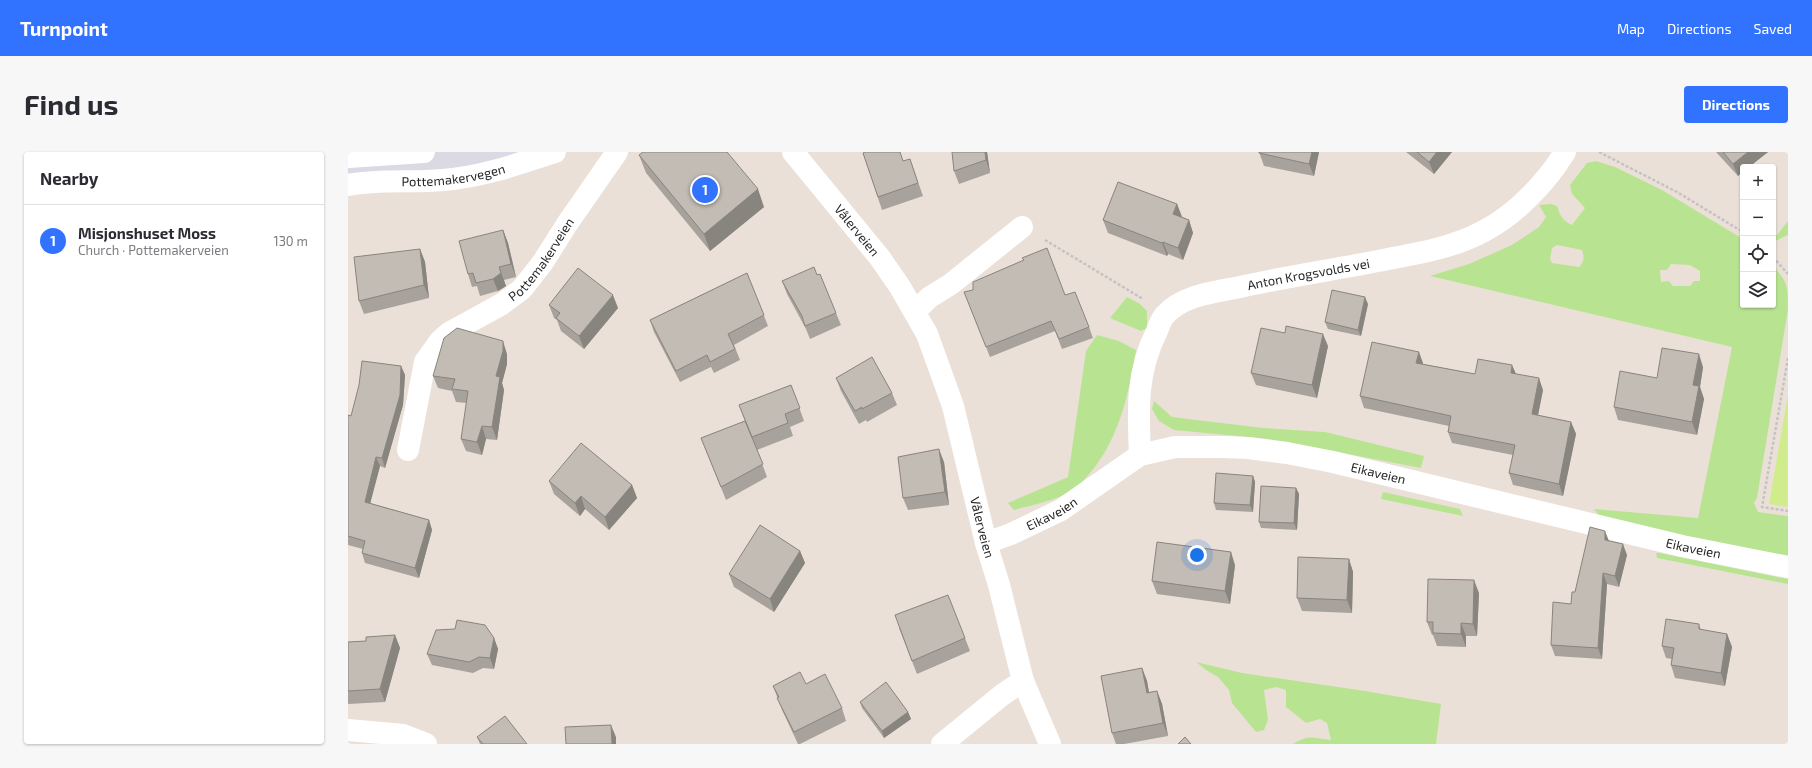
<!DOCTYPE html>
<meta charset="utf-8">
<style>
:root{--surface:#fff;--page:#f7f7f7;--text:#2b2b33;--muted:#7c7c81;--line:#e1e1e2;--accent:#3172ff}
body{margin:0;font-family:"Exo 2",sans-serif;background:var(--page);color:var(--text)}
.controls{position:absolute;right:12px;top:12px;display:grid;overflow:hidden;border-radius:4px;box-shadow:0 1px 3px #0004}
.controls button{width:36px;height:36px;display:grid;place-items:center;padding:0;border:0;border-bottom:1px solid var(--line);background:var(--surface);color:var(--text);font:20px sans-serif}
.you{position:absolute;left:849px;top:403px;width:14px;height:14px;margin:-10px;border:3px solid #fff;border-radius:50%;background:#1a73e8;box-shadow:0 0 0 6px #1a73e833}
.badge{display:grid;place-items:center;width:26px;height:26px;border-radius:50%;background:var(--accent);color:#fff;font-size:13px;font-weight:700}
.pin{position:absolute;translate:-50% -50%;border:2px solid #fff;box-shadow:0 1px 4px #0006}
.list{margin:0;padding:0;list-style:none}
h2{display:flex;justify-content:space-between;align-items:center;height:52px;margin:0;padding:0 16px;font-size:17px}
h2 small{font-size:13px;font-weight:400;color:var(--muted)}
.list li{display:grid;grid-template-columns:26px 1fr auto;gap:12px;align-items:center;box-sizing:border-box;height:72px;padding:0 16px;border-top:1px solid var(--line)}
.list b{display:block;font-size:15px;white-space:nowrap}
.list p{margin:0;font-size:13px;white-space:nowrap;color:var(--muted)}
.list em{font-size:13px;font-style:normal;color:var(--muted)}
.icon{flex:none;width:22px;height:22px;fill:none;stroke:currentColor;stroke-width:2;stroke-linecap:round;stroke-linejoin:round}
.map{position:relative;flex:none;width:1440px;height:592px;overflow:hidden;border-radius:4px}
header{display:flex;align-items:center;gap:24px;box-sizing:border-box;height:56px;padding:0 20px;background:var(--accent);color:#fff}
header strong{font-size:19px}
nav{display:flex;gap:22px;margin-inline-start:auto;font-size:14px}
.intro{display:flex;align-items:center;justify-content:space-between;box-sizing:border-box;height:96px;padding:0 24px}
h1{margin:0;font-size:28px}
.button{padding:10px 18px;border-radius:4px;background:var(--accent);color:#fff;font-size:14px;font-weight:700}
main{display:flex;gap:24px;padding:0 24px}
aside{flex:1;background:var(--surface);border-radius:4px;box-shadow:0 1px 3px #0004}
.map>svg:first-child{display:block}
.industrial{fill:#dbd9e3}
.green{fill:#b8e492;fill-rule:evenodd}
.pitch{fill:#d0ec8d}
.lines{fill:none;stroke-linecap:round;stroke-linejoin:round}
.path{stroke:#c3c3c3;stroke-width:2.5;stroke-dasharray:3 2;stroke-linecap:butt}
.minor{stroke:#fff;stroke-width:22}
.wall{fill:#a7a29b}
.shaded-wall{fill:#88847e}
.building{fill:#c2bcb4;stroke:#88847e}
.labels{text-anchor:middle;stroke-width:3.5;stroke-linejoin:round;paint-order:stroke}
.street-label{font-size:13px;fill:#272727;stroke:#fff}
</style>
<header>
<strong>Turnpoint</strong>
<nav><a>Map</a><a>Directions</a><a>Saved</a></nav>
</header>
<div class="intro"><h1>Find us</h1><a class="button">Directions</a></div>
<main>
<aside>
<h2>Nearby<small></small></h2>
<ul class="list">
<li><span class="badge">1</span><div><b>Misjonshuset Moss</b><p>Church · Pottemakerveien</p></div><em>130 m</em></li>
</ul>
</aside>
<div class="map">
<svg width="1440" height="592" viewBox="0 0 1440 592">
<rect width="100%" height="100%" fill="#ebe0d8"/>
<!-- industrial -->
<path class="industrial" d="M0,0H168L157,6L141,11L70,20L0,24Z"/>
<!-- green -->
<path class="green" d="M1248,9L1267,15L1314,38L1395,87V153H1425V114C1440,130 1440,135 1440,157L1409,346L1406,351L1410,360L1440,364V404L1336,385L1252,365L1246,357L1350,366L1384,195L1082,124L1121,112L1164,93L1191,75L1198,65L1191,53L1203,52L1209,54C1212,64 1215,69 1224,73L1237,56L1224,42L1222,33L1239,11ZM1209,93L1234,98C1236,105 1237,109 1231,115L1204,111L1202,107L1204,96ZM1323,112L1342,113L1352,119V129H1346L1342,134H1325L1321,129L1313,130L1312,118H1319Z
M1440,69V83L1425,90V88Z
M779,145L792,152L799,159V176L793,179L762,166Z
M749,183L771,189L788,198C780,249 767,303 726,337C712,348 683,353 666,358L660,351L720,325L738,199Z
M806,249L824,265L915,276L977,280L1076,304L1073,316L921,287L826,278L811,269L804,257Z
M1035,340L1112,357L1115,364L1033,347Z
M1308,401H1312L1440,427V432L1309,406Z
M848,510L894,521L1017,539L1093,552L1088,592H945C960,582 967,586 983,588L979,571L972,567L958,571L938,555V538L928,535L916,538L920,568L916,578L908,580L884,551L881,538L870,525L858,518Z"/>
<!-- pitch -->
<path class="pitch" d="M1440,242V355L1421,352Z"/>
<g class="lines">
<!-- path -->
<path class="path" d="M1251,0L1329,40L1395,80
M697,88L795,147
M1425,105L1440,122
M1440,206L1414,355L1440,359"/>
<!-- minor -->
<g class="minor">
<path id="s1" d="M445,0L532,106L552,135L579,182L605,254L638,391L651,433L675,529L702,592"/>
<path d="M0,5L76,0"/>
<path id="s2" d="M0,33C31,27 63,31 95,28C133,25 171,12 207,0"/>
<path d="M567,159L582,145L603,132L674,75"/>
<path id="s3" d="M60,298L77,210L92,189L101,181L154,152L174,137L195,110L219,72L269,0"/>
<path id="s4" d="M792,303C790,258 788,220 809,179C811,174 813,167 817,163C835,143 867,140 892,135C941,124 991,117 1040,107C1072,101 1107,95 1136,79C1168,62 1198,31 1217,0"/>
<path id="s5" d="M638,391L663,382L713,358L792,303L827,295H876L900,296L939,301L985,310L1334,394L1440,415"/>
<path d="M0,578L55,583L78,592"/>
<path d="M594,592L654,543L675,529"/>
</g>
</g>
<!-- wall -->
<path class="wall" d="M639,0L642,21L611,32L606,19Z
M911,0H971L966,24L916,14Z
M1058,0H1104L1086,22Z
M1368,0H1420L1401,15H1395L1390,24Z
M515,1L556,9L562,7L575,44L534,58Z
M291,3L416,55L362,99L298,21Z
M829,52L834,65L841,68L845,81L835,108L820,102L819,104L760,81L755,68Z
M155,78L160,91L168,125L156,128L158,134L150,139L132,144L129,134L124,135L120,122Z
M72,97L77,110L81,146L16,162L11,149Z
M399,121L420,174L386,193L392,208L366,221L363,215L332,230L306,180L302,168Z
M469,123L488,161L493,173L462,187L458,177L439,142L434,129Z
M616,140L717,143L741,175L745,186L714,197L707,179L642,205Z
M1020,152L1013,184L980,177L977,170Z
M201,153L270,156L236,197L213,179L209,168L206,166Z
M980,194L969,246L908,233L903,221Z
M159,202V212L154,231L156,238L149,288L138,287L134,303L118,299L113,287L119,251L108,250L104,239L90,236L85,224Z
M1075,211V212L1127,222H1167L1195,238L1190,263L1223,270L1228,282L1215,344L1165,333L1161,321L1165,303L1104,291L1100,280L1101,274L1016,256L1012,244Z
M53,214L57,223L55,253L37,316L32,314L22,351L81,368L84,378L71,426L17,411L14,401L15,397L0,393V263L3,264Z
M1355,215L1352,235L1356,247L1349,283L1270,268L1266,255L1309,226Z
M488,226L544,241L549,253L519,270L518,268L511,272L493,239Z
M443,233L456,269L442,275L445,284L409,298L419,325L378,348L353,286L397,269L391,253Z
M596,310L601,353L560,358L555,346Z
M905,324L907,330L905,360L868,358L866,351Z
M201,329L284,333L289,346L261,378L237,357L232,364L206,342Z
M948,336L951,342L949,378L913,376L911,370Z
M1261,389L1279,403L1271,435L1259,432L1254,507L1207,504L1203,493L1223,452L1227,440Z
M452,399L457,411L426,460L386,435L381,422Z
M1001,407L1005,420L1004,461L954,459L949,446Z
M887,413L882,452L809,442L804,429Z
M1131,441L1129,484H1118V495L1089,494L1085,483H1084L1079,470Z
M1351,472L1353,478L1379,482L1384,495L1377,534L1327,526L1323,513L1324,507L1318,506L1314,494Z
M551,476L617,486L622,499L569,522Z
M47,483L52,496L37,550L0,552V490L18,489Z
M146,486L150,497L146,517L135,516L125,521L84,513L79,502Z
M794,516L799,529L801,540L809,539L814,552L820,584L776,592H768L764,581Z
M425,534L494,556L498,569L452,592H450L434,558Z
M512,550L560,560L563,567L536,586L514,556Z
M129,585L179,592H132Z"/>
<!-- shaded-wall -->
<path class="shaded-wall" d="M637,0H639L642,21L638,8Z
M964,0H971L966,24L961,12Z
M1089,0H1104L1086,22L1081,10Z
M1400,0H1420L1401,15H1395V20L1390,24L1385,12Z
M410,37L416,55L362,99L356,82Z
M829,52L834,65L830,75L825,62Z
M841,68L845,81L835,108L830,96Z
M155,78L160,91L168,125L163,112Z
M815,90L820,102L819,104L814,91Z
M72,97L77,110L81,146L76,133Z
M151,115L158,134L150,139L145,127Z
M265,143L270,156L236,197L231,184Z
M1017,145L1020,152L1013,184L1010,178Z
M975,182L980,194L969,246L964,233Z
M155,189L159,202V212L154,231L156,238L149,288L144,275L148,224Z
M1071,200L1075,211L1072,222L1068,211Z
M1351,202L1355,215L1352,235L1356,247L1349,283L1344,270L1345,233Z
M1164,213L1169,224L1163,221Z
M53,214L57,223L55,253L37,316L34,306Z
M1191,226L1195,238L1188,273L1184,262Z
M1223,270L1228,282L1215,344L1211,332Z
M134,274L138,287L134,303L129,290Z
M591,297L596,310L601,353L597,340Z
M28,305L32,314L20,360L17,350Z
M905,324L907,330L905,360L902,353Z
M284,333L289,346L261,378L257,365Z
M948,336L951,342L949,378L946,371Z
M233,344L237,357L232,364L227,351Z
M81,368L84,378L71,426L67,416Z
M1257,379L1261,389L1257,388Z
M1275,392L1279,403L1271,435L1267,424Z
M452,399L457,411L426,460L422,447Z
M883,400L887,413L882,452L877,439Z
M1001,407L1005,420L1004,461L999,448Z
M1255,421L1259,432L1254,507L1250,496Z
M1126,428L1131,441L1129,484L1125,472Z
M1113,471L1118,484V495L1113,482Z
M1379,482L1384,495L1377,534L1373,521Z
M47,483L52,496L37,550L32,537Z
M146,486L150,497L146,517L142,506Z
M794,516L799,529L803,554L799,541Z
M809,539L814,552L820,584L815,571Z
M560,560L563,567L536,586L534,579Z
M263,573L268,585V592H264Z"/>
<!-- building -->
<path class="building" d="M295,0H379L410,37L356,82L291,3Z
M517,0H552L555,9L562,7L570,31L530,45L515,1Z
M604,0H637L638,8L606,19Z
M911,0H964L961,12L911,1Z
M1069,0H1089L1081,10Z
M1375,0H1400L1385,12Z
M770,30L829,52L825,62L841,68L830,96L815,90L814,91L755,68Z
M155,78L163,112L151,115L153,121L145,127L128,131L125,121L120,122L111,89Z
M699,96L717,143L727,140L741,175L711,187L703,169L638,195L616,140L625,138V130L676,108L674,106Z
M72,97L76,133L11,149L6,105Z
M466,115L469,123L472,122L488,161L457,174L454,164L434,129Z
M230,116L265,143L231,184L208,166L212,161L201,153Z
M399,121L416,163L380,182L387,197L362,210L359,203L328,219L302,168Z
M984,138L1017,145L1010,178L977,170Z
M938,174L975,182L964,233L903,221L913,176L937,181Z
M109,176L155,189V199L148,224L152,225L144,275L134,274L129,290L113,287L120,239L104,237L107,227L85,224L96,186Z
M1024,190L1071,200L1068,211L1127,222L1130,207L1164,213L1163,221L1191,226L1184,262L1223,270L1211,332L1161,321L1167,293L1100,280L1103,264L1012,244Z
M1314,196L1351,202L1345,233L1351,234L1344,270L1266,255L1272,219L1309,226Z
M524,205L544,241L514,257V255L507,259L488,226Z
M14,209L53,214L52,243L34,306L28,305L17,350L81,368L67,416L14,401L17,389L0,384V263L3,264L11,233Z
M443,233L452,256L437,262L440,271L404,285L391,253Z
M397,269L415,312L373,335L353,286Z
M233,291L284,333L257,365L233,344L227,351L201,329Z
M591,297L597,340L555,346L550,305Z
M868,321L905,324L902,353L866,351Z
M913,334L948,336L946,371L911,370Z
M412,373L452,399L422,447L381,422Z
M1242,375L1257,379V388L1275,392L1267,424L1255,421L1250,496L1203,493L1205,450L1223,452L1224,440H1227Z
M809,390L883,400L877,439L804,429Z
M950,405L1001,407L999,448L949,446Z
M1080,427L1126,428L1125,472L1113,471V482L1085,481V470H1079Z
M600,443L617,486L564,509L547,463Z
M1318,467L1351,472V477L1379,482L1373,521L1323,513L1326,496L1314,494Z
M109,468L137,473L146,486L142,506L131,505L121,510L79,502L88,478L107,477Z
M47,483L32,537L0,539V490L18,489V485Z
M794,516L799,541L809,539L815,571L764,581L753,524Z
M452,520L458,532L477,522L494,556L446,580L429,546L431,545L425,534Z
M538,530L560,560L534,579L512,550Z
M157,564L179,592H135L129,585Z
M263,573L264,592H218L217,575Z
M837,585L843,592H830Z"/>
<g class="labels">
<!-- street labels -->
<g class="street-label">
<text dy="5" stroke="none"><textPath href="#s2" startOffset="106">Pottemakervegen</textPath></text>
<text dy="5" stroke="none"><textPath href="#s1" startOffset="101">Vålerveien</textPath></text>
<text dy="5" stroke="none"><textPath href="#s3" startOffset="248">Pottemakerveien</textPath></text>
<text dy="5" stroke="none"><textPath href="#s4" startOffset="296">Anton Krogsvolds vei</textPath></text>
<text dy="5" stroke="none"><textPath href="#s5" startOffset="420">Eikaveien</textPath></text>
<text dy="5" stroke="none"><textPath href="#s5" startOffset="72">Eikaveien</textPath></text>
<text dy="5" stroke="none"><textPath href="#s1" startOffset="428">Vålerveien</textPath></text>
<text dy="5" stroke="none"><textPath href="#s5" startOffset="744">Eikaveien</textPath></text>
</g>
</g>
</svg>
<div class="controls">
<button>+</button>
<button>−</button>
<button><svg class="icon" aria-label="locate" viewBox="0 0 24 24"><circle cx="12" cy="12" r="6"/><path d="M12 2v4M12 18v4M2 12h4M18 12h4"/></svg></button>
<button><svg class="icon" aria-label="layers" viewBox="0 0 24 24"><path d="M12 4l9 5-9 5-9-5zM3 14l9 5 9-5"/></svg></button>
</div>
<div class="you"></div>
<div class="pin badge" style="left:357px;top:38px">1</div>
</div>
</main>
